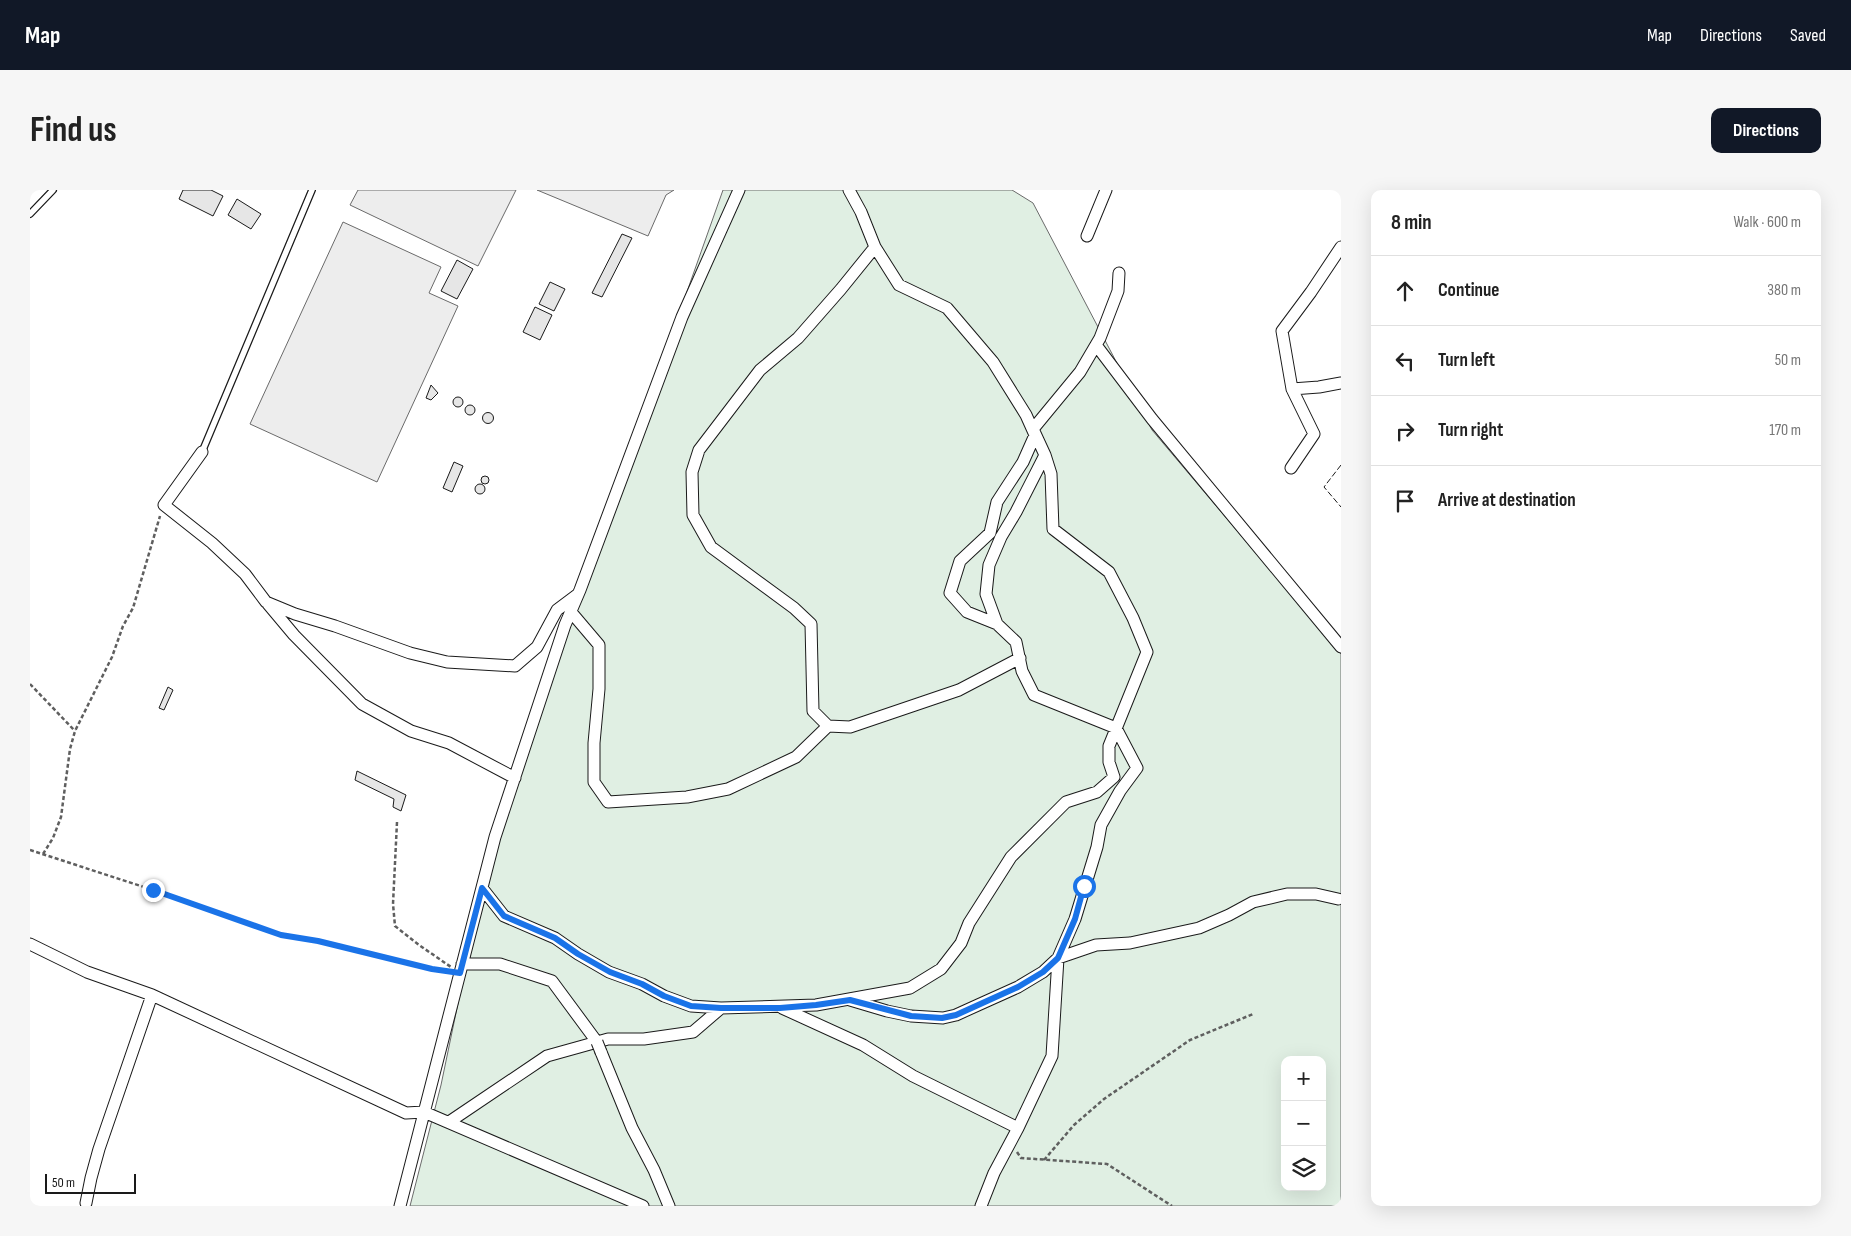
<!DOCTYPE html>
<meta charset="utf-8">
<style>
:root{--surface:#fff;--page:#f6f6f6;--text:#222;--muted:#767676;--line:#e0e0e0;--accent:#111827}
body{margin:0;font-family:"Sofia Sans Condensed",sans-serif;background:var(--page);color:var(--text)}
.controls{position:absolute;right:15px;bottom:15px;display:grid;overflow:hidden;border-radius:10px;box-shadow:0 5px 20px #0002}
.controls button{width:45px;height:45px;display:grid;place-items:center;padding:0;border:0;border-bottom:1px solid var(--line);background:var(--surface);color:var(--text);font:25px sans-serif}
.scale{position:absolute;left:15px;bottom:12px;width:91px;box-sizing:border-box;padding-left:5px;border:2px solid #1a1a1a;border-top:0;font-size:14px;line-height:18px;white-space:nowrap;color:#1a1a1a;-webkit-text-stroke:4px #fff;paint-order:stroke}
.stop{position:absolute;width:15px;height:15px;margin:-11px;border:4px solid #1a73e8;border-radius:50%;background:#fff}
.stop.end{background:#1a73e8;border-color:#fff;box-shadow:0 1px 5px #0008}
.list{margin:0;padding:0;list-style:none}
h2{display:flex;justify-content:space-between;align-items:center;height:65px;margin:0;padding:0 20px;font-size:21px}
h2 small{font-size:16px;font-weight:400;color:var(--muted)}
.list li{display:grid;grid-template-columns:32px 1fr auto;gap:15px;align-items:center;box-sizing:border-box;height:70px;padding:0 20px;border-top:1px solid var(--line)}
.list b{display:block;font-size:19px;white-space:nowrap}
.list em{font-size:16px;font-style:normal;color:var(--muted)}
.icon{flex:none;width:28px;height:28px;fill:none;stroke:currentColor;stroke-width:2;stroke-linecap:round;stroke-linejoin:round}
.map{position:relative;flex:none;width:1311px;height:1016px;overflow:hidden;border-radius:10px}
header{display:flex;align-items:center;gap:30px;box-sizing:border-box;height:70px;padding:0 25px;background:var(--accent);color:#fff}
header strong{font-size:24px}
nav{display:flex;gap:28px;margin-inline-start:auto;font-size:18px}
.intro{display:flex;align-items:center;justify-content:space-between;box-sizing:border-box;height:120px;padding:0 30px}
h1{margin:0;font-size:35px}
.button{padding:12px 22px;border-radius:10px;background:var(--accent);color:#fff;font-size:18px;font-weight:700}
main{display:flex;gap:30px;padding:0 30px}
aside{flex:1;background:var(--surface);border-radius:10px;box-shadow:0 5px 20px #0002}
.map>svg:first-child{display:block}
.green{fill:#e0efe3;stroke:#6a6a6a;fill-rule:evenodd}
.parking{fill:#ededed;stroke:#6a6a6a}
.building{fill:#e6e6e6;stroke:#1a1a1a}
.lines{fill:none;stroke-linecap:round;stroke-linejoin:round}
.lane-casing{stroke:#1a1a1a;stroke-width:8}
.street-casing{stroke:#1a1a1a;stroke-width:13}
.path{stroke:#5f5f5f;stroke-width:2.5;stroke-dasharray:4 2.5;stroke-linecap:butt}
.lane{stroke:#fff;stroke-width:5.5}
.street{stroke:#fff;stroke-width:11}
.street-bridge-casing{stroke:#1a1a1a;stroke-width:13;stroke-linecap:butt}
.street-bridge{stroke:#fff;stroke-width:11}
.fence{stroke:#1a1a1a;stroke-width:1;stroke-dasharray:6 2.5;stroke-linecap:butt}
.route{stroke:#1a73e8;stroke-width:6}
</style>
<header>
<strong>Map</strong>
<nav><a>Map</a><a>Directions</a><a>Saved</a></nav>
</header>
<div class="intro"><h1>Find us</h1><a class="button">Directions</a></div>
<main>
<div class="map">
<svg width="1311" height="1016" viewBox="0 0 1311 1016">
<rect width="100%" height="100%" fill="#fff"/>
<!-- green -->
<path class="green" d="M693,0H982L1003,13L1122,240L1311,464V1016H380L411,895L452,698L524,477ZM1255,870H1292V997H1255Z"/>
<!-- parking -->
<path class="parking" d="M328,0H486L448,76L320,15Z
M507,0H644L636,5L618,46Z
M313,32L411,77L399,103L428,116L347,292L220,234Z"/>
<!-- building -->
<path class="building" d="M153,0H181L193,6L183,26L149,9Z
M207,9L231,24L221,39L198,25Z
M592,44L602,48L572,107L562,103Z
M427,70L443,79L427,109L411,101Z
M520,92L535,99L524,121L509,114Z
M505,117L522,125L510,150L493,142Z
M401,195L408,203L401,210L396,208Z
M423 212a5 5 0 1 1 10 0a5 5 0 1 1-10 0Z
M435 220a5 5 0 1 1 10 0a5 5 0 1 1-10 0Z
M452.5 228a5.5 5.5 0 1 1 11 0a5.5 5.5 0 1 1-11 0Z
M424,272L433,276L422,302L413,298Z
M451 290a4 4 0 1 1 8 0a4 4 0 1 1-8 0Z
M445 299a5 5 0 1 1 10 0a5 5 0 1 1-10 0Z
M138,497L143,500L134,520L129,518Z
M327,581L376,605L371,621L363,617L364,609L325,590Z"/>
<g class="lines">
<defs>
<path id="lane" d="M0,24L23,0
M172,262L282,0"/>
<path id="street" d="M819,0L831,22L845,57L869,95L917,118L963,172L996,225L1005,245L993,272L967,312L960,343L930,371L920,403L937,422L967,434L986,452L992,481L1004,505L1086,538L1107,578L1090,601L1071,635L1067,657L1045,729L1028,768L1013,782L988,797L948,815L926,825L913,828L881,826L857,821L820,810
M1057,46L1076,0
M845,57L811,99L768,148L730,180L669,260L662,282L663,325L681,357L764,418L781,434L783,521L798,536L820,537L929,500L990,468
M1066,155L1122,229L1311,457
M1262,199L1289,197L1311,193
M172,262L134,315L182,353L215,384L236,412L265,424L305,436L380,463L417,472L485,476L507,457L527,420L547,405
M1261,278L1284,244L1262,199L1252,141L1281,102L1311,57
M238,414L264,445L332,514L381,541L419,553L485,588
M541,422L569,455V499L564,553V592L578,612L657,607L698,599L766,567L798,536
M967,434L956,404L959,375L971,347L986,322L1015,265L1003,239L1050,182L1070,148L1088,101L1089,83
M452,698L474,726L525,748L548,764L579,782L612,794L634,806L661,816L691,818
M0,754L57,782L122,805
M432,774H470L522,791L567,852
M752,818L833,855L883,886L988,938
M571,862L602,938L624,980L639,1016
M419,932L517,866L578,849H614L663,842L691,818L786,815L880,798L911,779L931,753L939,733L981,667L1036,612L1067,602L1084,587L1079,572V556L1117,462L1103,428L1079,382L1023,339L1021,284L1015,265
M56,1013L61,988L69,959L122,805L376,923L394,922L613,1016
M370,1016L465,647L535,435L550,400L652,127L709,0
M951,1016L964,983L988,938L1022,866L1028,768L1066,755L1100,753L1169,738L1199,725L1223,712L1257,704H1286L1308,709"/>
</defs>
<!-- lane casing -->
<use href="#lane" class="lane-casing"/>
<!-- street casing -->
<use href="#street" class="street-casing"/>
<!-- path -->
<path class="path" d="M0,494L45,541
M367,632L363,714L365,736L389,755L421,777
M0,660L160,712L251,745L288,751L401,779L419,782
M13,664L23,648L31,627L40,559L45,541L82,467L93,436L103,418L130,326
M987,962L991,968L1077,974L1142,1016
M1014,970L1044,935L1074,909L1160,850L1223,824"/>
<!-- lane -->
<use href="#lane" class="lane"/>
<!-- street -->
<use href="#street" class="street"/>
<defs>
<path id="street-bridge" d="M567,852L571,862"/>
</defs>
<!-- street-bridge casing -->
<use href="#street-bridge" class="street-bridge-casing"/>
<!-- street-bridge -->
<use href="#street-bridge" class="street-bridge"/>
<!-- fence -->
<path class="fence" d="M1311,275L1294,297L1311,317"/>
</g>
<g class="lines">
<!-- route -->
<path class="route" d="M123,700L251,745L288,751L402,779L430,783L452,698L474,726L525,748L548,764L580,782L612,794L634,806L661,816L691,818H750L786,815L820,810L881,826L912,828L926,825L988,797L1013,782L1028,768L1045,729L1054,696"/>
</g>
</svg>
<div class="controls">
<button>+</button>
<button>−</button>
<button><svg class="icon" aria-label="layers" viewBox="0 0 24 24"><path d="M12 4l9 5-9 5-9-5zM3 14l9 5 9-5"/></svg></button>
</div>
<div class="scale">50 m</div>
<div class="stop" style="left:1054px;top:696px"></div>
<div class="stop end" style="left:123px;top:700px"></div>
</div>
<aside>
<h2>8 min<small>Walk · 600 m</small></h2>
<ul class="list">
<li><svg class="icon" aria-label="ahead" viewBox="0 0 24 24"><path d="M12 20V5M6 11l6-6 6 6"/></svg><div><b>Continue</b></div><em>380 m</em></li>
<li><svg class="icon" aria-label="left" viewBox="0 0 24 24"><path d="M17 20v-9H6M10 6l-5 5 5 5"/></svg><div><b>Turn left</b></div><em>50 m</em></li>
<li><svg class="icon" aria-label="right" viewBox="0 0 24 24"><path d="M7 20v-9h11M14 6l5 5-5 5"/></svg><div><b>Turn right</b></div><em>170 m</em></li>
<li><svg class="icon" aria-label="arrive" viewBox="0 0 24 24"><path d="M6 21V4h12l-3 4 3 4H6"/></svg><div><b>Arrive at destination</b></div></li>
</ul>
</aside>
</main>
